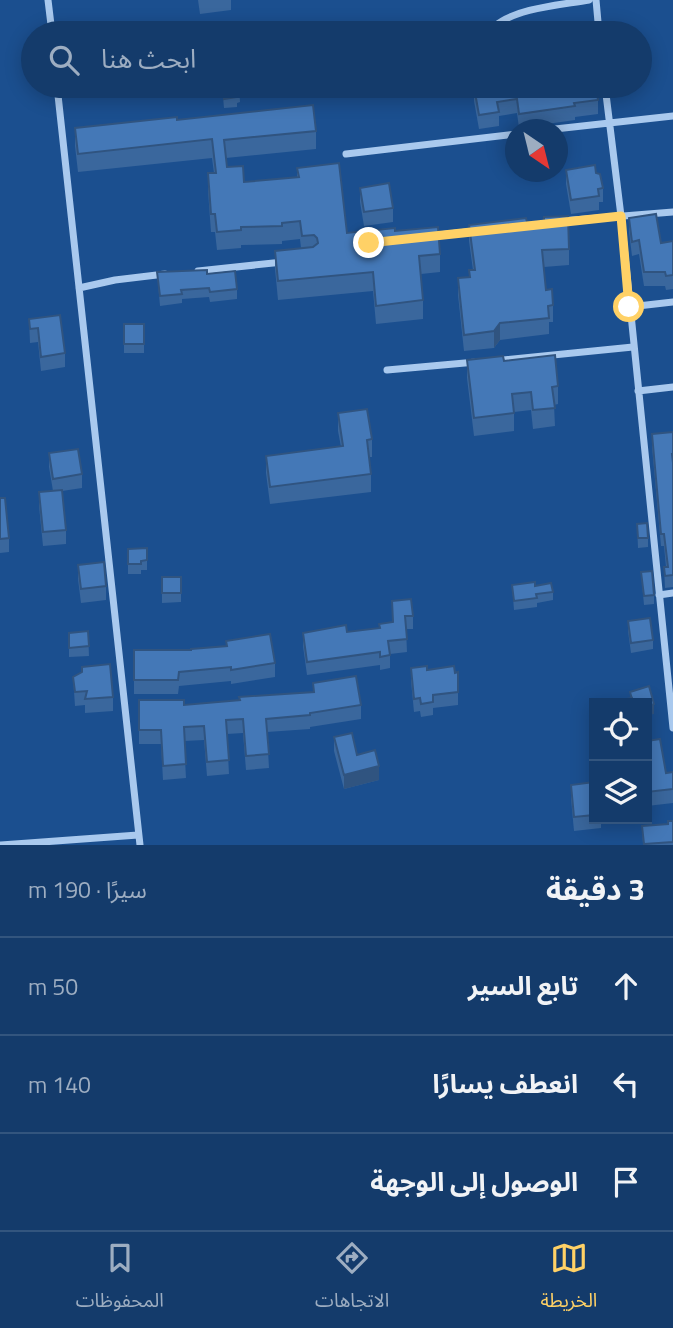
<!DOCTYPE html>
<html lang="ar">
<meta charset="utf-8">
<style>
:root{--surface:#143b6b;--page:#214673;--text:#f1f3f6;--muted:#9dadc1;--line:#33557e;--accent:#ffd166}
body{margin:0;font-family:"Titillium Web","Noto Sans Arabic",sans-serif;background:var(--page);color:var(--text);direction:rtl}
.controls{position:absolute;right:21px;bottom:21px;display:grid;overflow:hidden;border-radius:0px;box-shadow:0 4px 18px #0003}
.controls button{width:63px;height:63px;display:grid;place-items:center;padding:0;border:0;border-bottom:2px solid var(--line);background:var(--surface);color:var(--text);font:35px sans-serif}
.compass{position:absolute;left:505px;top:119px;width:63px;height:63px;border-radius:50%;background:var(--surface);box-shadow:0 4px 18px #0003;rotate:145deg}
.stop{position:absolute;width:21px;height:21px;margin:-16px;border:5px solid #ffd166;border-radius:50%;background:#fff}
.stop.end{background:#ffd166;border-color:#fff;box-shadow:0 2px 7px #0008}
.list{margin:0;padding:0;list-style:none}
h2{display:flex;justify-content:space-between;align-items:center;height:91px;margin:0;padding:0 28px;font-size:30px}
h2 small{font-size:23px;font-weight:400;color:var(--muted)}
.list li{display:grid;grid-template-columns:46px 1fr auto;gap:21px;align-items:center;box-sizing:border-box;height:98px;padding:0 28px;border-top:2px solid var(--line)}
.list b{display:block;font-size:26px;white-space:nowrap}
.list em{font-size:23px;font-style:normal;color:var(--muted)}
.icon{flex:none;width:38px;height:38px;fill:none;stroke:currentColor;stroke-width:2;stroke-linecap:round;stroke-linejoin:round}
.map{position:relative;flex:none;width:673px;height:845px;overflow:hidden;direction:ltr}
.search{position:absolute;background:var(--surface);box-shadow:0 4px 18px #0003;left:21px;right:21px;top:21px;height:77px;display:flex;align-items:center;gap:18px;box-sizing:border-box;padding:0 24px;border-radius:38px;color:var(--muted);font-size:26px}
.sheet{height:385px;background:var(--surface)}
nav{display:flex;justify-content:space-around;align-items:center;box-sizing:border-box;height:98px;border-top:2px solid var(--line);background:var(--surface);font-size:19px;color:var(--muted)}
nav a{display:grid;justify-items:center;gap:4px}
nav .on{color:var(--accent)}
.map>svg:first-child{display:block}
.lines{fill:none;stroke-linecap:round;stroke-linejoin:round}
.street{stroke:#a9c9ee;stroke-width:7}
.wall{fill:#3a679d}
.shaded-wall{fill:#305480}
.building{fill:#4478b7;stroke:#305480;stroke-width:2}
.route{stroke:#ffd166;stroke-width:9}
</style>
<div class="map">
<svg width="673" height="845" viewBox="0 0 673 845">
<rect width="100%" height="100%" fill="#1b4f8f"/>
<g class="lines">
<!-- street -->
<path class="street" d="M48,0L52,33
M596,0L599,33
M495,26C516,8 561,5 589,0
M57,86L140,845
M605,86L621,216L673,728
M546,130L673,116
M346,154L516,134
M561,221L673,212
M429,236L476,231
M198,271L283,262
M79,288L115,280L165,274
M629,307L673,302
M494,361L633,347
M387,370L476,362
M638,391L673,387
M659,595L673,593
M1,845L138,835"/>
</g>
<!-- wall -->
<path class="wall" d="M198,0H231V10L200,14Z
M222,86H239L240,102L237,103V107L224,108Z
M474,87L598,100V114L575,117V120L519,128L517,113L499,116V126L479,129L474,101Z
M177,120L316,131V149L226,158L227,167L244,182L297,178V168L347,233L395,231L440,254V272L421,274L423,300V319L376,324L373,291L278,300L275,269V251L301,248L300,239L282,241V244L241,245V248L217,250L215,232H211L208,191V173H214L212,158L78,172L75,146V128Z
M566,170L596,173L603,188V202H599V210L571,214L566,184Z
M360,188L393,208V222L364,226L360,202Z
M629,218L661,243L673,241V289L666,290L665,286H644L639,254L632,256L629,232Z
M527,222L569,249V265L544,267L546,290L553,305V322H549V334L500,340L494,348L464,351L458,295V278L469,277V270H473L469,241V225Z
M157,272L207,274L237,289V299L210,302L209,297L182,299V303L160,306Z
M29,319L65,353V367L41,371L38,342L30,343Z
M124,324H144V353H124Z
M467,360L504,361L558,386V404L554,405L555,426L533,429L531,410L514,412V431L474,436L467,378Z
M338,413L372,439V457H369L371,474V492L270,504L266,473V456L341,447L338,431Z
M673,432V587L665,588L664,567H666L664,546H661L652,447V434Z
M49,453L82,474V488L62,491L66,530V544L43,546L39,506V492L53,491L49,467Z
M0,498L9,538V552L0,553Z
M637,524L648,538V547L638,548Z
M147,548V570H141V574H128V549Z
M78,565L106,586V600L81,603L78,579Z
M641,572L654,595V604L644,605Z
M162,577H181V602L162,603Z
M512,585L535,586L553,592V600L537,603V607L514,610Z
M392,601L413,616V629H406L407,652L390,654V668L380,670V665L307,675L303,646V633L347,632L379,628L392,622Z
M628,621L653,640V649L631,653L628,631Z
M88,631L89,656L69,657V633Z
M226,641L275,663V677L231,684V681L179,686L178,694H134V650H191L226,646Z
M411,668L458,672V705L433,708V715L421,717L420,711L414,712L411,681Z
M73,677L113,697V711L85,713V705L75,706Z
M313,683L361,705V719L310,727V729L267,732L269,768L246,770L243,733L227,734L229,774L207,776L204,740L184,741L186,778L163,780L161,744H139V700L184,705L239,700L313,693Z
M334,737L357,755L379,780L344,789L334,751Z
M647,741L666,773L673,772V803L647,806Z
M594,782V819H601V828L574,831L571,799V785Z
M673,821V845H643L642,826L668,824Z"/>
<!-- shaded-wall -->
<path class="shaded-wall" d="M500,323V340L494,348V331Z
M654,704V714L647,715V706Z
M379,766V780L344,789V775Z"/>
<!-- building -->
<path class="building" d="M463,28H474L475,31H485V33H463Z
M223,86H239L240,93H236L237,97L224,99Z
M482,86H596L598,100L574,103L575,106L519,114L517,99L497,102L499,112L479,115L474,87Z
M313,105L316,131L224,140L227,167L243,166L244,182L299,177L297,168L339,163L347,233L395,228V231L438,227L440,254L419,256L423,300L376,306L373,272L278,281L275,251L313,247L318,243L317,238L314,235L302,236L300,221L282,223V226L241,227V230L217,232L215,214H211L208,173H216L212,139L78,154L75,128L177,117V120Z
M595,165L596,173L600,174L603,188L598,189L599,196L571,200L566,170Z
M389,183L393,208L364,212L360,188Z
M656,214L661,243L673,241V275L666,276L665,272H644L639,240L632,242L629,218Z
M568,216L569,249L542,250L546,290L552,289L553,305L548,306L549,318L500,323L494,331L464,335L458,278L470,277L469,270H475L469,225L526,218L527,222H544V217Z
M207,270V274L235,271L237,289L210,292L209,288L181,290L182,294L160,296L157,272Z
M60,315L65,353L41,357L38,328L30,329L29,319Z
M124,324H144V344H124Z
M555,355L558,386L552,387L555,408L533,410L531,392L512,394L514,413L474,418L467,360L503,356L504,361Z
M367,409L372,439L367,440L371,474L270,487L266,456L343,446L338,413Z
M673,432V454H672L673,463V575L665,576L664,567H668L664,534H661L652,434Z
M78,449L82,474L53,479L49,453Z
M62,490L66,530L43,532L39,492Z
M0,498H5L9,538L0,539Z
M647,523L648,538H638L637,524Z
M147,548V560L141,561V564H128V549Z
M104,562L106,586L81,589L78,565Z
M652,571L654,595L644,596L641,572Z
M162,577H181V593H162Z
M535,582V586L551,583L553,592L536,594L537,598L514,601L512,585Z
M411,599L413,616H405L407,639L388,641L390,655L380,657V652L307,662L303,633L346,625L347,632L380,628L379,624L393,622L392,601Z
M650,618L653,640L631,643L628,621Z
M88,631L89,646L69,648V633Z
M270,634L275,663L231,670V667L179,672L178,680H134V650H191V649L227,646L226,641Z
M110,664L113,697L85,699L87,691L75,692L73,677L82,672V667Z
M427,666V670L454,666L455,673L458,672V692L433,695V702L421,704L420,698L414,699L411,668Z
M356,676L361,705L310,713V715L266,719L269,754L246,756L243,719L226,720L229,760L207,762L204,726L184,727L186,764L163,766L161,730H139V700H184V705L240,700L239,697L314,692L313,683Z
M649,686L654,704L647,706V703H633L630,692Z
M632,698L633,703H612V702Z
M352,733L357,755L375,750L379,766L344,775L334,737Z
M660,739L666,773L673,772V789L647,792V741Z
M594,782V815L574,817L571,785Z
M668,821H673V842L644,844L642,826L668,824Z"/>
<g class="lines">
<!-- route -->
<path class="route" d="M369,243L621,216L629,307"/>
</g>
</svg>
<div class="controls">
<button><svg class="icon" aria-label="locate" viewBox="0 0 24 24"><circle cx="12" cy="12" r="6"/><path d="M12 2v4M12 18v4M2 12h4M18 12h4"/></svg></button>
<button><svg class="icon" aria-label="layers" viewBox="0 0 24 24"><path d="M12 4l9 5-9 5-9-5zM3 14l9 5 9-5"/></svg></button>
</div>
<svg class="compass" viewBox="-18 -18 36 36"><path d="M0-13l5 13h-10z" fill="#e53935"/><path d="M0 13l5-13h-10z" fill="#9dadc1"/></svg>
<div class="stop" style="left:629px;top:307px"></div>
<div class="stop end" style="left:369px;top:243px"></div>
<div class="search"><svg class="icon" aria-label="search" viewBox="0 0 24 24"><circle cx="10" cy="10" r="6"/><path d="M15 15l6 6"/></svg>ابحث هنا</div>
</div>
<section class="sheet">
<h2>3 دقيقة<small>سيرًا · 190 m</small></h2>
<ul class="list">
<li><svg class="icon" aria-label="ahead" viewBox="0 0 24 24"><path d="M12 20V5M6 11l6-6 6 6"/></svg><div><b>تابع السير</b></div><em>50 m</em></li>
<li><svg class="icon" aria-label="left" viewBox="0 0 24 24"><path d="M17 20v-9H6M10 6l-5 5 5 5"/></svg><div><b>انعطف يسارًا</b></div><em>140 m</em></li>
<li><svg class="icon" aria-label="arrive" viewBox="0 0 24 24"><path d="M6 21V4h12l-3 4 3 4H6"/></svg><div><b>الوصول إلى الوجهة</b></div></li>
</ul>
</section>
<nav>
<a class="on"><svg class="icon" aria-label="map" viewBox="0 0 24 24"><path d="M3 6l6-2 6 2 6-2v14l-6 2-6-2-6 2zM9 4v14M15 6v14"/></svg>الخريطة</a>
<a><svg class="icon" aria-label="directions" viewBox="0 0 24 24"><path d="M12 3l9 9-9 9-9-9zM9 14v-3h6M13 9l2 2-2 2"/></svg>الاتجاهات</a>
<a><svg class="icon" aria-label="saved" viewBox="0 0 24 24"><path d="M7 4h10v16l-5-4-5 4z"/></svg>المحفوظات</a>
</nav>
